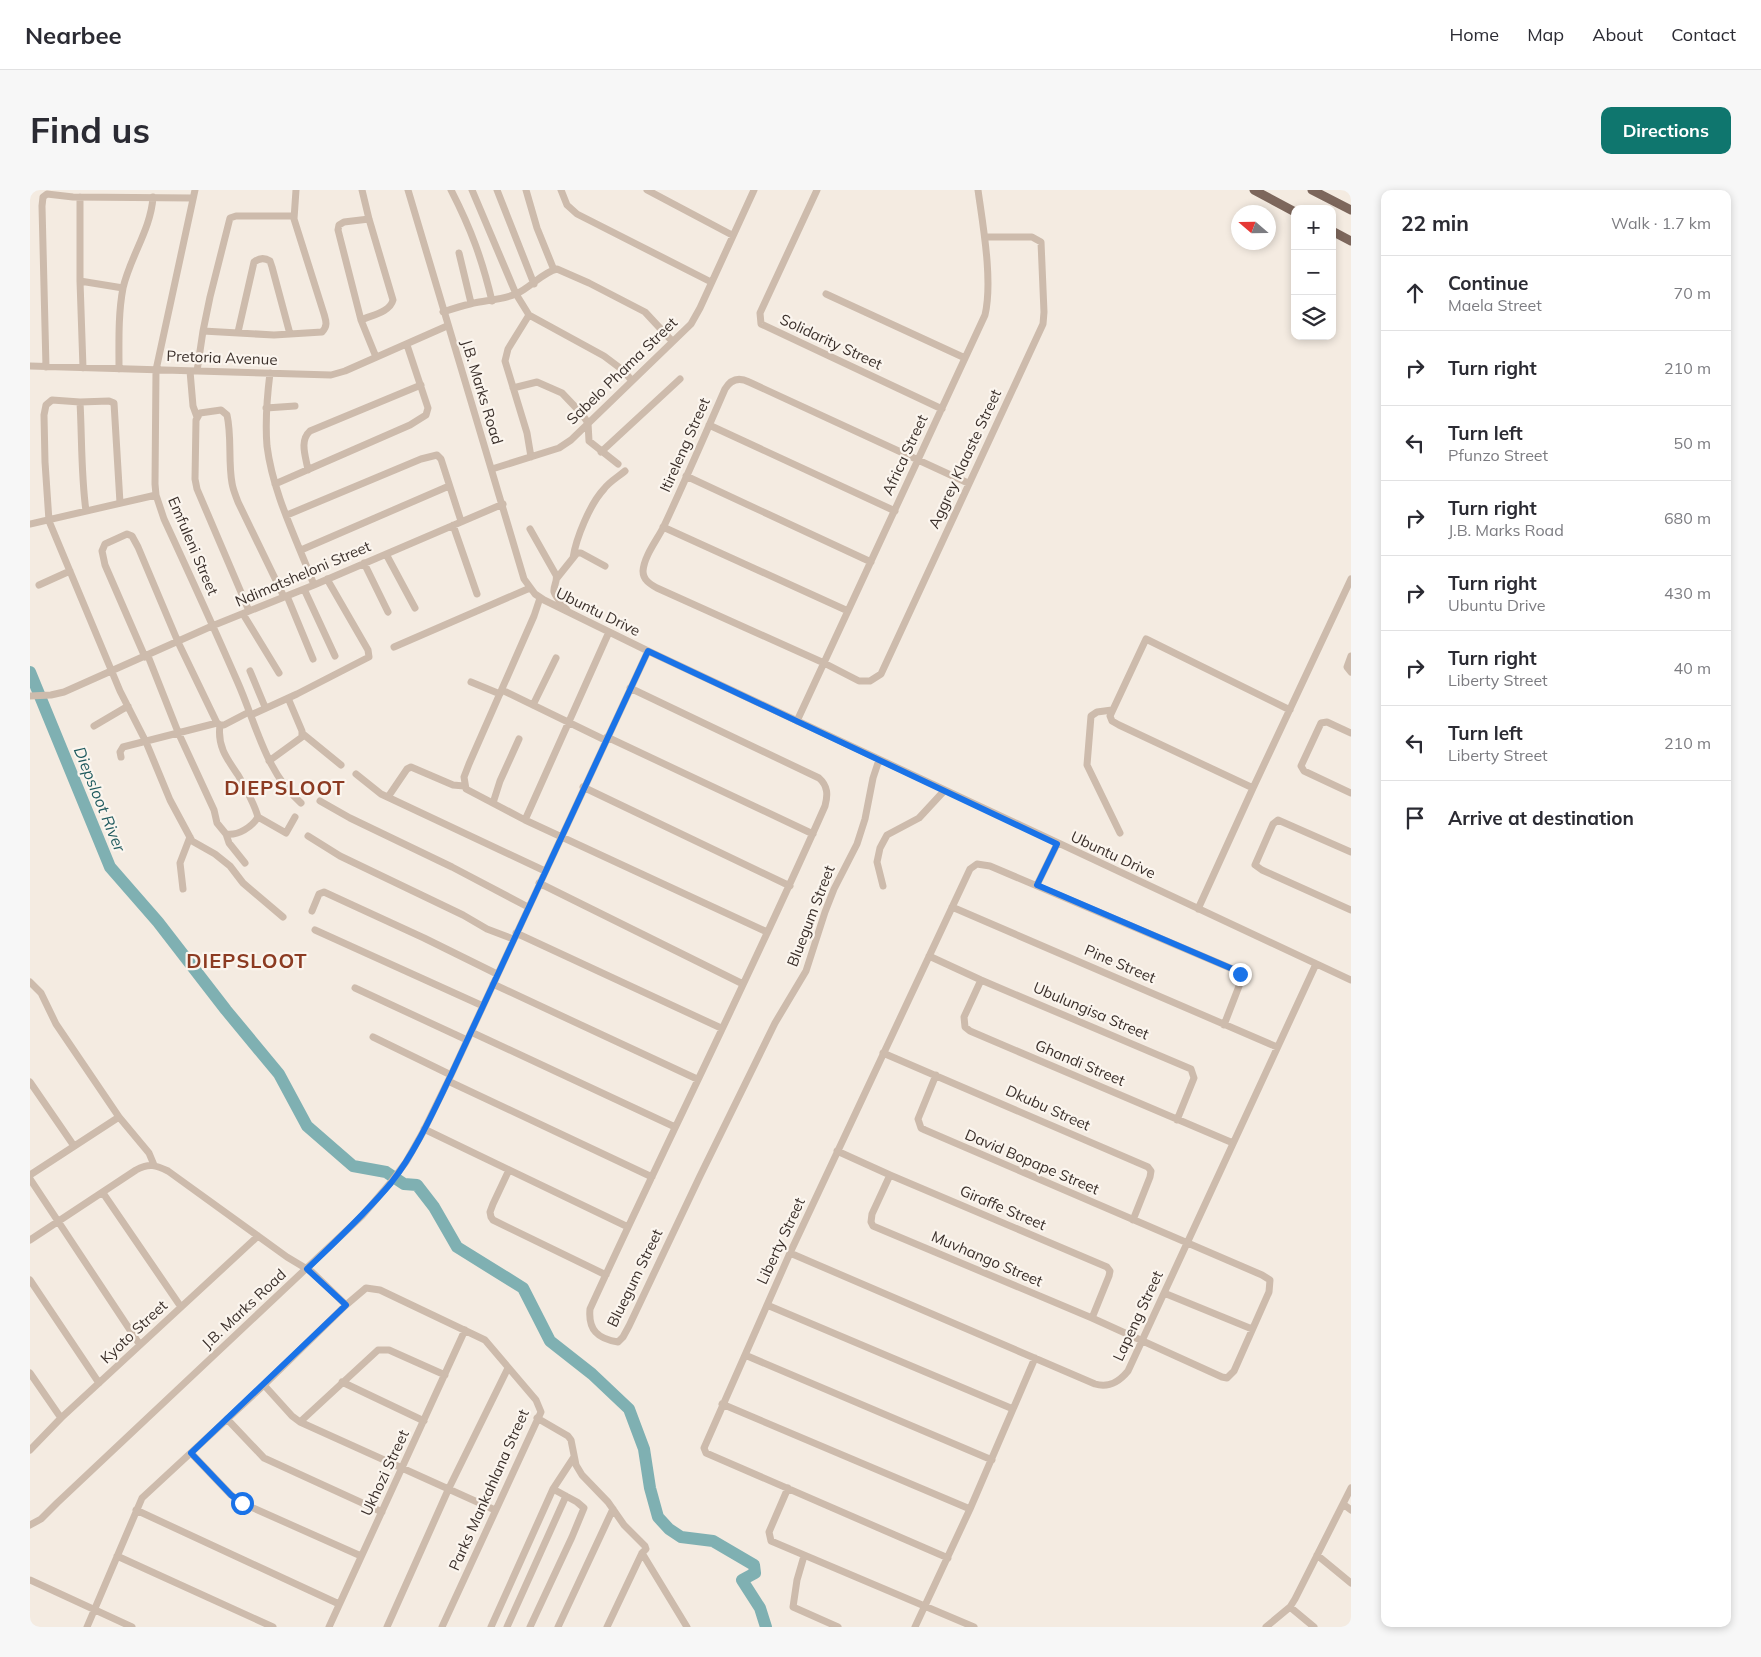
<!DOCTYPE html>
<meta charset="utf-8">
<style>
:root{--surface:#fff;--page:#f7f7f7;--text:#2b2b33;--muted:#7c7c81;--line:#e1e1e2;--accent:#0f766e}
body{margin:0;font-family:Mulish,sans-serif;background:var(--page);color:var(--text)}
.controls{position:absolute;right:15px;top:15px;display:grid;overflow:hidden;border-radius:10px;box-shadow:0 2px 8px #0003}
.controls button{width:45px;height:45px;display:grid;place-items:center;padding:0;border:0;border-bottom:1px solid var(--line);background:var(--surface);color:var(--text);font:25px sans-serif}
.compass{position:absolute;left:1201px;top:15px;width:45px;height:45px;border-radius:50%;background:var(--surface);box-shadow:0 2px 8px #0003;rotate:290deg}
.stop{position:absolute;width:15px;height:15px;margin:-11px;border:4px solid #1a73e8;border-radius:50%;background:#fff}
.stop.end{background:#1a73e8;border-color:#fff;box-shadow:0 1px 5px #0008}
.list{margin:0;padding:0;list-style:none}
h2{display:flex;justify-content:space-between;align-items:center;height:65px;margin:0;padding:0 20px;font-size:21px}
h2 small{font-size:16px;font-weight:400;color:var(--muted)}
.list li{display:grid;grid-template-columns:32px 1fr auto;gap:15px;align-items:center;box-sizing:border-box;height:75px;padding:0 20px;border-top:1px solid var(--line)}
.list b{display:block;font-size:19px;white-space:nowrap}
.list p{margin:0;font-size:16px;white-space:nowrap;color:var(--muted)}
.list em{font-size:16px;font-style:normal;color:var(--muted)}
.icon{flex:none;width:28px;height:28px;fill:none;stroke:currentColor;stroke-width:2;stroke-linecap:round;stroke-linejoin:round}
.map{position:relative;flex:none;width:1321px;height:1437px;overflow:hidden;border-radius:10px}
header{display:flex;align-items:center;gap:30px;box-sizing:border-box;height:70px;padding:0 25px;background:var(--surface);border-bottom:1px solid var(--line)}
header strong{font-size:24px}
nav{display:flex;gap:28px;margin-inline-start:auto;font-size:18px}
.intro{display:flex;align-items:center;justify-content:space-between;box-sizing:border-box;height:120px;padding:0 30px}
h1{margin:0;font-size:35px}
.button{padding:12px 22px;border-radius:10px;background:var(--accent);color:#fff;font-size:18px;font-weight:700}
main{display:flex;gap:30px;padding:0 30px}
aside{flex:1;background:var(--surface);border-radius:10px;box-shadow:0 2px 8px #0003}
.map>svg:first-child{display:block}
.lines{fill:none;stroke-linecap:round;stroke-linejoin:round}
.river{stroke:#7fb0b2;stroke-width:12}
.minor{stroke:#cdbbac;stroke-width:7}
.major{stroke:#7d675c;stroke-width:9}
.route{stroke:#1a73e8;stroke-width:6}
.labels{text-anchor:middle;stroke-width:4.5;stroke-linejoin:round;paint-order:stroke}
.street-label{font-size:15px;fill:#3b302b;stroke:#fbf5ee}
.water-label{font-size:16px;font-style:italic;fill:#1f5a5e;stroke:#fbf5ee}
.district-label{font-size:20px;font-weight:bold;letter-spacing:1px;fill:#8c3b22;stroke:#fbf5ee}
</style>
<header>
<strong>Nearbee</strong>
<nav><a>Home</a><a>Map</a><a>About</a><a>Contact</a></nav>
</header>
<div class="intro"><h1>Find us</h1><a class="button">Directions</a></div>
<main>
<div class="map">
<svg width="1321" height="1437" viewBox="0 0 1321 1437">
<rect width="100%" height="100%" fill="#f4ebe1"/>
<g class="lines">
<!-- river -->
<path class="river" d="M0,482L80,677L128,732L196,820L249,884L277,936L323,976L356,982L374,994L387,995L404,1017L427,1057L493,1098L520,1151L562,1184L599,1219L614,1259L620,1298L628,1327L639,1339L651,1347L683,1351L724,1375L725,1383L712,1390L730,1418L736,1437"/>
<!-- minor -->
<path class="minor" d="M165,0L126,180L125,294L126,305L134,329C159,383 184,438 208,493C226,534 236,583 271,613
M378,0L494,389L505,404L514,410L618,461L1321,790
M421,0C441,39 452,69 462,111
M442,0L486,104L499,125L574,166L594,181L602,191
M467,0L504,94
M496,0L507,38L524,80
M531,0L537,15L547,24L681,92
M617,0L702,45
M787,0L730,123L731,134L912,219
M50,7V91L53,178
M339,29L314,32L309,35L308,40L331,130L346,167
M429,63L441,113
M50,91L93,98
M796,104L935,168
M413,122C422,119 431,116 440,114C456,110 471,110 486,104C500,98 513,82 527,79L559,93L615,122L642,151
M499,125L478,159L475,171L497,243L501,267
M331,130C342,125 360,122 363,110L339,29L332,0
M173,141L244,145L292,142C298,136 296,131 294,124L264,29L266,0
M208,142L224,72C229,68 234,67 240,71L242,77L260,144
M0,176L301,185L315,181L417,136
M16,177L12,16L13,7L17,4L43,7L163,8
M89,179C89,153 88,124 93,98C100,67 121,39 123,7
M160,181L163,216L167,227
M167,181L173,141L180,107L200,28L206,26H264
M240,183C237,207 235,232 237,256C243,304 267,350 284,395
M483,198L507,192L532,203L552,224L558,233L559,251L588,274
M50,212C52,248 51,285 56,321
M236,218L265,216
M679,235L865,321
M571,262L650,189
M462,279L529,258L541,250L661,134L670,118L724,0
M278,280C276,267 269,251 280,241L391,195
M656,286L841,372
M938,293L719,192C709,187 701,189 695,199C675,245 655,291 634,336C627,350 614,366 613,381C613,390 620,394 627,398L794,473L829,491H840L851,484L1013,134L1014,122L1011,52L1002,47H955
M245,294L380,235L396,225L398,218L377,155
M90,313L84,213L79,211L50,212L22,210L16,215L14,225L15,272L19,331L90,501L116,552L140,610L162,651L185,664L200,676L213,693L253,727
M257,325L391,269L407,265L411,269L431,331
M0,334L126,305
M423,335L447,404
M633,337L818,421
M500,339L526,385C528,391 523,396 524,402C526,408 533,415 537,420
M271,360L419,296
M356,364L385,418
M543,368C546,348 560,314 574,299C579,292 588,287 595,281
M334,373L358,422
M527,388L547,363H551L575,376
M9,395L40,381
M274,399L305,466
M257,406L283,469
M510,408L504,426L439,574L434,587L436,599L495,630L737,742
M219,421L167,299L165,289L166,230L170,223L191,220L197,225C202,247 198,271 202,293C203,300 206,306 208,312L254,407
M213,424L249,483
M364,457L500,398
M118,466L148,542L184,620L187,633L196,644C208,646 222,637 228,627C224,613 215,597 208,585C197,569 187,556 190,535
M1321,466L1317,477L1321,482
M115,467L75,375L72,361L75,354L97,344L102,346L108,357L148,452L187,533L190,535H194L219,522
M220,481L235,517
M441,492L470,504
M600,498L789,588C798,596 798,605 795,616C720,786 637,951 560,1119C558,1140 568,1149 588,1152L593,1147L599,1136L670,986L745,833L776,781L795,722L804,699L827,654L835,629L843,588L849,570
M472,500L575,550
M0,506L21,505L34,502L182,436L284,395L473,314
M503,515L526,468
M1082,520L1067,522L1061,526L1057,575L1090,643
M1260,520L1116,449L1080,526L1082,531L1089,535L1223,598L1321,389
M221,525L267,504L339,467L338,460L297,389
M767,531L955,125C963,91 953,36 948,0
M64,536L98,516
M1321,543L1297,532L1291,533L1271,576L1274,581L1321,603
M273,544L311,575
M577,547L783,644
M91,567L90,562L93,557L187,533
M239,571L272,547V541L258,508
M326,584L351,604L515,681
M553,597L760,696
M358,607L377,579L381,577L423,595L434,596
M290,611L320,628L422,677L498,717
M463,613L470,591L489,549
M228,627L256,643L265,627
M495,630L579,442
M196,644L199,653L215,673
M278,646L310,666L433,725L457,739L483,749
M1321,662L1248,630L1243,634L1225,675L1232,680L1321,720
M509,693L713,794
M1007,695L1027,654
M853,696L847,672L850,658L857,645L889,628L914,601
M153,699L150,673L160,647
M922,717L1247,857
M1168,719L1223,598
M282,721L289,704L294,702L394,748L467,784
M285,740L453,816
M486,743L691,838
M899,766L951,790L1161,879L1164,888L1147,930
M951,790L934,827L935,837L940,841L1203,953
M0,792L11,803L26,834L89,927L119,963L124,975
M463,794L667,889
M325,798L437,850
M441,842L645,937
M343,847L421,885
M853,863L1118,977L1121,981L1120,987L1103,1030
M418,891L622,987
M0,892L44,956
M394,939L598,1037
M807,961L860,985L1077,1077L1080,1081L1079,1086L1062,1128
M479,980L463,1014L460,1022L461,1027L463,1030L576,1085
M0,985L89,927
M860,985L842,1024L841,1032L843,1036L1062,1128L1192,1187L1197,1188L1204,1181L1239,1102L1240,1090L1232,1085L895,940L891,938L888,929L906,885
M0,989L110,1155
M73,1003L151,1117
M0,1050L106,980C119,973 126,975 138,981L257,1067L282,1082L316,1115
M760,1063L1065,1194C1079,1198 1089,1192 1098,1181L1286,774
M0,1090L69,1193
M1134,1103L1222,1139
M737,1115L983,1219
M715,1165L962,1270
M0,1183L31,1228
M312,1192L394,1231
M234,1195L262,1226L270,1232L465,1320
M692,1214L940,1319
M507,1228L538,1246L541,1250L546,1275L552,1285L578,1312L594,1335L615,1356L616,1359L612,1363L577,1437
M197,1229L234,1268L352,1322
M270,1232L348,1160H359L415,1185
M0,1260L31,1228L228,1046
M161,1263L201,1305L212,1313L331,1366
M758,1298L739,1342L741,1351L944,1437
M1313,1314L1321,1320
M106,1320L309,1414
M0,1335L11,1329L27,1313L332,1026L361,992L376,972L393,942L421,885L618,461
M612,1363L657,1437
M1287,1365L1321,1393
M87,1366L243,1437
M774,1366L767,1390L763,1417L808,1437
M918,1368L676,1263L674,1258L760,1063L940,679L947,674L960,676L1205,780L1211,786V791L1194,835
M0,1390L102,1437
M1260,1417L1284,1437
M57,1437L112,1308L234,1195L316,1115L336,1098L350,1100L455,1150L506,1210L511,1222L412,1437
M299,1437L435,1140
M357,1437L419,1298L478,1178
M461,1437L523,1299L544,1267
M477,1437L536,1306
M500,1437L542,1347L554,1318L547,1312L523,1299
M528,1437L583,1319
M885,1437L940,1319L1005,1168
M1236,1437L1260,1417L1265,1409L1321,1298"/>
<!-- major -->
<path class="major" d="M1224,0L1265,22
M1282,0L1321,20
M1302,41L1321,51"/>
</g>
<g class="lines">
<!-- route -->
<path class="route" d="M212,1313L201,1305L161,1263L316,1115L277,1079C306,1051 335,1024 361,993C386,961 403,922 421,885L618,461L1027,654L1007,695L1205,780L1210,784"/>
</g>
<g class="labels">
<!-- street labels -->
<g class="street-label">
<text transform="translate(801 152) rotate(25)" y="5">Solidarity Street</text>
<text transform="translate(192 168) rotate(2)" y="5">Pretoria Avenue</text>
<text transform="translate(592 181) rotate(-44)" y="5">Sabelo Phama Street</text>
<text transform="translate(452 202) rotate(73)" y="5">J.B. Marks Road</text>
<text transform="translate(655 255) rotate(-66)" y="5">Itireleng Street</text>
<text transform="translate(875 265) rotate(-65)" y="5">Africa Street</text>
<text transform="translate(935 269) rotate(-65)" y="5">Aggrey Klaaste Street</text>
<text transform="translate(163 356) rotate(67)" y="5">Emfuleni Street</text>
<text transform="translate(273 384) rotate(-23)" y="5">Ndimatsheloni Street</text>
<text transform="translate(568 422) rotate(26)" y="5">Ubuntu Drive</text>
<text transform="translate(1083 665) rotate(25)" y="5">Ubuntu Drive</text>
<text transform="translate(781 726) rotate(-69)" y="5">Bluegum Street</text>
<text transform="translate(1090 774) rotate(23)" y="5">Pine Street</text>
<text transform="translate(1061 821) rotate(23)" y="5">Ubulungisa Street</text>
<text transform="translate(1050 873) rotate(23)" y="5">Ghandi Street</text>
<text transform="translate(1018 918) rotate(24)" y="5">Dkubu Street</text>
<text transform="translate(1002 972) rotate(23)" y="5">David Bopape Street</text>
<text transform="translate(973 1018) rotate(23)" y="5">Giraffe Street</text>
<text transform="translate(751 1051) rotate(-65)" y="5">Liberty Street</text>
<text transform="translate(957 1069) rotate(23)" y="5">Muvhango Street</text>
<text transform="translate(605 1088) rotate(-64)" y="5">Bluegum Street</text>
<text transform="translate(214 1119) rotate(-43)" y="5">J.B. Marks Road</text>
<text transform="translate(1108 1126) rotate(-65)" y="5">Lapeng Street</text>
<text transform="translate(104 1142) rotate(-43)" y="5">Kyoto Street</text>
<text transform="translate(355 1283) rotate(-65)" y="5">Ukhozi Street</text>
<text transform="translate(459 1300) rotate(-66)" y="5">Parks Mankahlana Street</text>
</g>
<!-- water labels -->
<g class="water-label">
<text transform="translate(70 609) rotate(68)" y="6">Diepsloot River</text>
</g>
<!-- district labels -->
<g class="district-label">
<text x="255" y="605">DIEPSLOOT</text>
<text x="217" y="778">DIEPSLOOT</text>
</g>
</g>
</svg>
<div class="controls">
<button>+</button>
<button>−</button>
<button><svg class="icon" aria-label="layers" viewBox="0 0 24 24"><path d="M12 4l9 5-9 5-9-5zM3 14l9 5 9-5"/></svg></button>
</div>
<svg class="compass" viewBox="-18 -18 36 36"><path d="M0-13l5 13h-10z" fill="#e53935"/><path d="M0 13l5-13h-10z" fill="#7c7c81"/></svg>
<div class="stop" style="left:212px;top:1313px"></div>
<div class="stop end" style="left:1210px;top:784px"></div>
</div>
<aside>
<h2>22 min<small>Walk · 1.7 km</small></h2>
<ul class="list">
<li><svg class="icon" aria-label="ahead" viewBox="0 0 24 24"><path d="M12 20V5M6 11l6-6 6 6"/></svg><div><b>Continue</b><p>Maela Street</p></div><em>70 m</em></li>
<li><svg class="icon" aria-label="right" viewBox="0 0 24 24"><path d="M7 20v-9h11M14 6l5 5-5 5"/></svg><div><b>Turn right</b></div><em>210 m</em></li>
<li><svg class="icon" aria-label="left" viewBox="0 0 24 24"><path d="M17 20v-9H6M10 6l-5 5 5 5"/></svg><div><b>Turn left</b><p>Pfunzo Street</p></div><em>50 m</em></li>
<li><svg class="icon" aria-label="right" viewBox="0 0 24 24"><path d="M7 20v-9h11M14 6l5 5-5 5"/></svg><div><b>Turn right</b><p>J.B. Marks Road</p></div><em>680 m</em></li>
<li><svg class="icon" aria-label="right" viewBox="0 0 24 24"><path d="M7 20v-9h11M14 6l5 5-5 5"/></svg><div><b>Turn right</b><p>Ubuntu Drive</p></div><em>430 m</em></li>
<li><svg class="icon" aria-label="right" viewBox="0 0 24 24"><path d="M7 20v-9h11M14 6l5 5-5 5"/></svg><div><b>Turn right</b><p>Liberty Street</p></div><em>40 m</em></li>
<li><svg class="icon" aria-label="left" viewBox="0 0 24 24"><path d="M17 20v-9H6M10 6l-5 5 5 5"/></svg><div><b>Turn left</b><p>Liberty Street</p></div><em>210 m</em></li>
<li><svg class="icon" aria-label="arrive" viewBox="0 0 24 24"><path d="M6 21V4h12l-3 4 3 4H6"/></svg><div><b>Arrive at destination</b></div></li>
</ul>
</aside>
</main>
